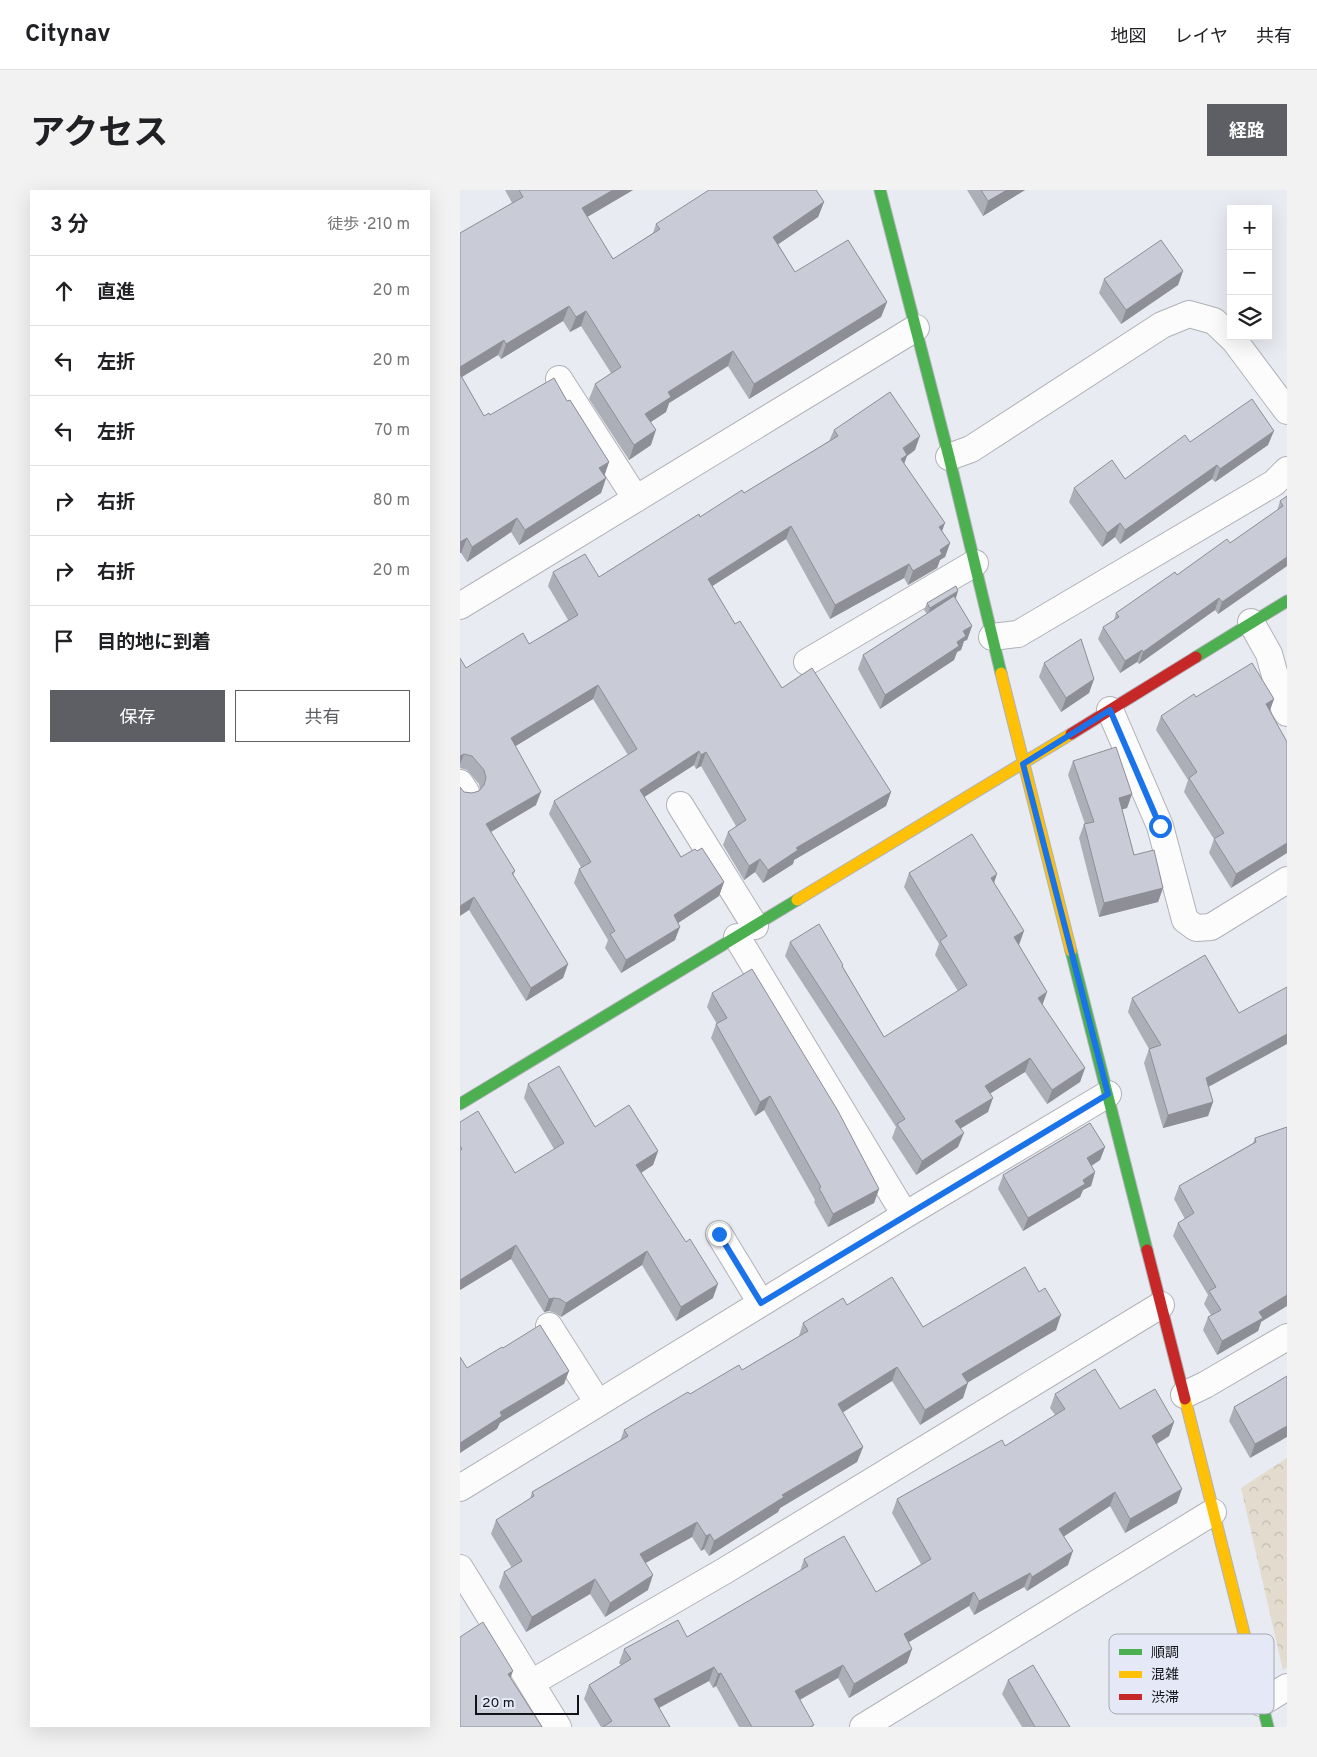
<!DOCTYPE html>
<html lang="ja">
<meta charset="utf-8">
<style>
:root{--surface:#fff;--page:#f2f2f2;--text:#202124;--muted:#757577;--line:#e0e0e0;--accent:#5d5f64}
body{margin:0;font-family:Overpass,"Noto Sans JP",sans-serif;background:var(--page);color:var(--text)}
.controls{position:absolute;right:15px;top:15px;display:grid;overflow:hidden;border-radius:0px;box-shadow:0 5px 20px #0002}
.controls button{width:45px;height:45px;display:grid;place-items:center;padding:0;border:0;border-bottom:1px solid var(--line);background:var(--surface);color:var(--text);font:25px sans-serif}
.scale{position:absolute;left:15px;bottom:12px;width:104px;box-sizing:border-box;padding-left:5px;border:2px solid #121318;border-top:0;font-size:14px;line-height:18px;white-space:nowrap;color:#121318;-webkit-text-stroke:4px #e5e8f6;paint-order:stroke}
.stop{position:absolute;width:15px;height:15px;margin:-11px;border:4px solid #1a73e8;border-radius:50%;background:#fff}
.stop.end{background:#1a73e8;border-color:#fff;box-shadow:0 1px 5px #0008}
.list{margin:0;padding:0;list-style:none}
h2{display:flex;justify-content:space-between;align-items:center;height:65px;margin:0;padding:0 20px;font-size:21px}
h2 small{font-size:16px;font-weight:400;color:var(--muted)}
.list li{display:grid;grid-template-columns:32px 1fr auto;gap:15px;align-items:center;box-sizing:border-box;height:70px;padding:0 20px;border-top:1px solid var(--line)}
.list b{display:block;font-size:19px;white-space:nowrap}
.list em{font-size:16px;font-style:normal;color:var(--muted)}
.actions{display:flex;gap:10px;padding:15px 20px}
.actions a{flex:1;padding:11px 0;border:1px solid var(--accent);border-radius:0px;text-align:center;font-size:18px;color:var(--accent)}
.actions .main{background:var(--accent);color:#fff}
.icon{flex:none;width:28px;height:28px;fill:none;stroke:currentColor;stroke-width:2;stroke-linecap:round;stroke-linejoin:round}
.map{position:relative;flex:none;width:827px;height:1537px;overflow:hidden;border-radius:0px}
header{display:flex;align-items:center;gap:30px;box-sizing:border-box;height:70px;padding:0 25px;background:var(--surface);border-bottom:1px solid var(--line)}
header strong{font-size:24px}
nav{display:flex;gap:28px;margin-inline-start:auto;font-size:18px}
.intro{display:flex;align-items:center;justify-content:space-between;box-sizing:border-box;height:120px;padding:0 30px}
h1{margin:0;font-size:35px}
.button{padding:12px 22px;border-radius:0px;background:var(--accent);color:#fff;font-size:18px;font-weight:700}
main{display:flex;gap:30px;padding:0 30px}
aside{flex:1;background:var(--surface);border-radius:0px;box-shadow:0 5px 20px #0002}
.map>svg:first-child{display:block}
.forest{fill:url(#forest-crowns)}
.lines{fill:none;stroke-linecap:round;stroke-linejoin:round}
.street-casing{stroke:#b0b2b8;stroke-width:28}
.fast-casing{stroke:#b0b2b8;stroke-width:13}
.slow-casing{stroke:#b0b2b8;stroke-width:13}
.jam-casing{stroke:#b0b2b8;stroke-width:13}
.street{stroke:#fcfcfd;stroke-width:26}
.fast{stroke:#4caf50;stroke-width:11}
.slow{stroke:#ffc107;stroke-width:11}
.jam{stroke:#c62828;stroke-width:11}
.wall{fill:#adafb8}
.shaded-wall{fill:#8d8e96}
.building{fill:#c9cbd6;stroke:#8d8e96}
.route{stroke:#1a73e8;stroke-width:6}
.key{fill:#e5e8f6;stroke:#a6a8b3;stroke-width:1}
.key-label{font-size:14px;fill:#121318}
</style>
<header>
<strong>Citynav</strong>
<nav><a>地図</a><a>レイヤ</a><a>共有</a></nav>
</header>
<div class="intro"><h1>アクセス</h1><a class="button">経路</a></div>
<main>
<aside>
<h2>3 分<small>徒歩 · 210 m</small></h2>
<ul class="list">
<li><svg class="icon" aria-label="ahead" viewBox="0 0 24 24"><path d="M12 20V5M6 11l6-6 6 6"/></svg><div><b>直進</b></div><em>20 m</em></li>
<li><svg class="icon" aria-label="left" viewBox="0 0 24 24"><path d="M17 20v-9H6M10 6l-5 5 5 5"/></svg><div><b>左折</b></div><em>20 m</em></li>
<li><svg class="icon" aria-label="left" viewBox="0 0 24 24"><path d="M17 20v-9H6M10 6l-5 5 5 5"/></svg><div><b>左折</b></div><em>70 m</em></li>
<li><svg class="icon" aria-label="right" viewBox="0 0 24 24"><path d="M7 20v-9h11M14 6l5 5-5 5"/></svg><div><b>右折</b></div><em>80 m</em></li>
<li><svg class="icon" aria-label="right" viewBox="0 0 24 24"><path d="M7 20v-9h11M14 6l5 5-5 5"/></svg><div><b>右折</b></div><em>20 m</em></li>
<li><svg class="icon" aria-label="arrive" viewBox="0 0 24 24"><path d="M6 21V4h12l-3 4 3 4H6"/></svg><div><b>目的地に到着</b></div></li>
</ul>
<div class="actions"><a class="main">保存</a><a>共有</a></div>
</aside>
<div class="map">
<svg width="827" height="1537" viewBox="0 0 827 1537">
<defs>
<pattern id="forest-crowns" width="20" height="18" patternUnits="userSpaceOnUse" patternTransform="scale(1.25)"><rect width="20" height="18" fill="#e3dcce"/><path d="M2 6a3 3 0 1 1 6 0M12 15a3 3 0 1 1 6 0" fill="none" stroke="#c2bcb0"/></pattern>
</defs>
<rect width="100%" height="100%" fill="#e9ebf2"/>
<!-- forest -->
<path class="forest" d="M827,1268V1477L823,1480L781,1298Z"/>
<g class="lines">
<defs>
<path id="street" d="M99,189L176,309
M489,267L511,259L702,135L729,124L754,131L774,150L827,221
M0,416L456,138
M791,432L809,464L824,518L827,523
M532,447L558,444L814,293L827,280
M347,472L515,373
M650,520L700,636L725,730L736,738L751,737L827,690
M0,593L6,602
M220,615L295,736
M277,747L445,1025
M259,1044L301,1113
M89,1136L138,1213
M724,1205L745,1195L827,1147
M0,1298L445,1025L648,904
M0,1378L98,1537
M71,1493L266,1380L701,1115
M801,1513L827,1497
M403,1537L753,1322"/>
<path id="fast" d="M420,0L489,267L541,483
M736,467L827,411
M611,761L687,1060
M0,914L337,710
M787,1455L808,1537"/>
<path id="slow" d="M541,483L611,761
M337,710L611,544
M725,1209L787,1455"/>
<path id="jam" d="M611,544L736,467
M687,1060L725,1209"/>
</defs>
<!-- street casing -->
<use href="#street" class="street-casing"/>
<!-- fast casing -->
<use href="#fast" class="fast-casing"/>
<!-- slow casing -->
<use href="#slow" class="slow-casing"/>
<!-- jam casing -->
<use href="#jam" class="jam-casing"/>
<!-- street -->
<use href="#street" class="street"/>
<!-- fast -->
<use href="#fast" class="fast"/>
<!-- slow -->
<use href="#slow" class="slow"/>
<!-- jam -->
<use href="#jam" class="jam"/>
</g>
<!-- wall -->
<path class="wall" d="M45,0H173L127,27L153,69L193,43L196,34L364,12L358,27L318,54L335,82L427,112L421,127L289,209L268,176L209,213L206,222L191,232V255L169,270L129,209L135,194L151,183L121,136L110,142L103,131L41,169L38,165L2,187L24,226L107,211L149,272L144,285L146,288L141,303L59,355L51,342L7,372L1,363H0V43L52,13Z
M507,0H565L523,26Z
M723,81L718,95L661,134L639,103L644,89Z
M374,240L455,260L447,266L444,274L482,341L490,353L485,367L480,370L477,378L448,395L444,388L370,429L326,349L252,396L275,434L322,498L431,602L426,616L334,670L333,674L303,693L295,682L284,690L263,655L268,642L276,636L241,576L236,579L234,575L184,607L221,667L237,661L264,692L259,706L218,733L215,750L161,783L145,758L148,750L114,693L119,679L121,677L89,624L94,611L168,565L133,509L55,556L76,615L30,642L55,681L53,686L108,774L103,788L66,811L9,720L4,602L12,603L19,601L20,599L19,594L7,580L0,578V468L6,478L69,454L108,430L88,396L93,382L139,387L240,327L284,303L369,251Z
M730,252L808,255L755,292L752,289L660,354L655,347L642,357L609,312L614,298L665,289Z
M827,306V376L758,424L755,420L679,474L677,472L660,483L638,449L643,437L654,430L656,423L717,385L770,353L817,321L820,311Z
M495,408L512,436L507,450L504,451L501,460L497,462L494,470L420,519L398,479L403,465L467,424L464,420L467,413Z
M584,473L634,489L629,503L601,522L579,487Z
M736,507L814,509L809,521L827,552L771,698L749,663L754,649L724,602L728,590L696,540L701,526Z
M613,571L672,604L667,618L662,619L674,665L703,698L698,712L639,727L619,648L624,634H625L608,585Z
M449,683L534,693L559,755L587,802L582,815L625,878L620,892L587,914L565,882L530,903L528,922L500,938L498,957L456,985L432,948L436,937L325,766L330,752L383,777L424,847L498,801L475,765L479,754L444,697Z
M252,803L419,999L414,1013L368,1037L354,1012L355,1010L304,920L295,926L251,848L256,834H257L247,817Z
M672,808L748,897L753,912L748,926L703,938L684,873L689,859L668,822Z
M68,894L135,937L198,961L193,975L181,982L253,1108L216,1131L182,1075L101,1127L95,1123L89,1121L84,1122L51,1069L0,1100V932L55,983L94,959L64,908Z
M827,937L801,1132L798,1141L757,1165L743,1140L748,1127L751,1125L744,1114L748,1105L713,1046L718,1033L725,1029L714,1009L719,996L793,953L795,948Z
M645,957L640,970L631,976L635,982L631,996L623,1000L620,1007L563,1041L538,999L543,985Z
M387,1115L463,1137L596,1140L507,1192L503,1208L460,1235L432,1191L382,1223L403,1257L397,1272L320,1318L318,1322L249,1366L244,1359L241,1361L232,1347L185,1373L188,1400L145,1427L130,1404L66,1442L39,1397L44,1382L52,1378L31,1344L36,1330L70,1309L72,1302L160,1251L164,1240L230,1204L282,1180L339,1146L343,1133Z
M827,1186L790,1268L769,1231L774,1217L807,1198Z
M595,1204L714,1232L709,1246L697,1254L717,1313L665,1343L650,1316L604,1346L608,1375L567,1401L564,1397L514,1425L509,1416L449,1452L452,1459L447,1473L389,1508L378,1488L340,1510L353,1537H279L256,1496L253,1498L249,1491L199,1518L210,1537H141L124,1509L129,1495L161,1475L159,1473L164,1459L227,1447L340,1381L344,1369L416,1402L461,1374L432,1323L437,1309L545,1256L595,1225L590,1218Z
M548,1490L610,1537H562L542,1504Z"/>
<!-- shaded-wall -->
<path class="shaded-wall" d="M153,0H173L117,33L122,18Z
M547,0H565L523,26L528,11Z
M364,12L358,27L307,62L313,47Z
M723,81L718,95L661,134L666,120Z
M427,112L421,127L289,209L294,194Z
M109,116L103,131L41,169L46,154Z
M126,121L121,136L110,142L116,127Z
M44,150L38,165L0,188V177Z
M273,161L268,176L209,213L206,222L180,239L185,224L208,202Z
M196,240L191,255L169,270L174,255Z
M814,241L808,255L755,292L760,279Z
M460,246L455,260L447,266L442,279L436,283L443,258Z
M149,272L144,287L139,278Z
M757,275L752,289L660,354L665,340Z
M146,288L141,303L59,355L65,340Z
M57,328L51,342L7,372L12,357Z
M485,333L480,347L479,337Z
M660,333L655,347L642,357L647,343Z
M331,336L326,349L243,402L248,389Z
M7,348L1,363H0V352Z
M490,353L485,367L480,370L477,378L448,395L453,381Z
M827,367V376L758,424L762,412Z
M449,374L444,388L370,429L375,415Z
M498,401L496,408L468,425L470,418Z
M759,408L755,420L679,474L683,462Z
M512,436L507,450L504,451L501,460L497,462L494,470L420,519L425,505L497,452L503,441Z
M682,460L677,472L660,483L665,471Z
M634,489L629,503L601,522L606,508Z
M138,495L133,509L46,562L51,548Z
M814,509L809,523L806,514Z
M239,561L234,575L175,613L180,600Z
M246,562L241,576L236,579L241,565Z
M4,564L0,574V566Z
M81,602L76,615L21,648L26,634Z
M431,602L426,616L334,670L333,674L303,693L308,680L336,658Z
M672,604L667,618L654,622L659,608Z
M827,653V663L771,698L776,684Z
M300,669L295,682L284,690L289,676Z
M537,684L532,699L531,688Z
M264,692L259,706L209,739L214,725Z
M703,698L698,712L639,727L644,713Z
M14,707L9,720L0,726V716Z
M220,737L215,750L161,783L166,770Z
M564,741L559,755L549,761L554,747Z
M108,774L103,788L66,811L71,798Z
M587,802L582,816L578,808Z
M827,844V854L741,901L746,888Z
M570,868L565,882L520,910L525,896Z
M625,878L620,892L587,914L592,900Z
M310,906L304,920L295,926L300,912Z
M533,908L528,922L490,945L495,931Z
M753,912L748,926L703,938L708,925Z
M504,943L498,957L456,985L462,971Z
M645,957L640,970L622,982L627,968Z
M198,961L193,975L172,989L176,975Z
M635,982L631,996L623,1000L620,1007L563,1041L568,1028L623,990Z
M419,999L414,1013L368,1037L373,1024Z
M56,1055L51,1069L0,1100V1090Z
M187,1061L182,1075L101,1127L106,1113Z
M258,1094L253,1108L216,1131L221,1117Z
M827,1105V1116L801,1132L798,1141L757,1165L762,1151L799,1122Z
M94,1108L89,1121L84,1122L89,1109Z
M601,1125L596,1140L497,1199L502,1184Z
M437,1177L432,1191L372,1229L378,1214Z
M109,1181L104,1194L40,1233L37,1239L0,1263V1253L40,1222Z
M508,1193L503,1208L460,1235L465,1220Z
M714,1232L709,1246L687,1260L692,1246Z
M827,1236V1247L790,1268L795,1254Z
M403,1257L397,1272L320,1318L318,1322L249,1366L254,1351L322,1305Z
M722,1299L717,1313L665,1343L670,1329Z
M655,1302L650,1316L594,1353L599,1339Z
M237,1332L232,1347L175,1379L180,1364Z
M250,1344L244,1359L241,1361L246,1346Z
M613,1361L608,1375L567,1401L572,1387Z
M570,1383L564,1397L514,1425L519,1411Z
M193,1385L188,1400L145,1427L150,1413Z
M135,1389L130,1404L66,1442L72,1427Z
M514,1402L509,1416L439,1458L444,1444Z
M452,1459L447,1473L389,1508L394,1494Z
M383,1475L378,1488L330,1515L335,1501Z
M254,1477L249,1491L189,1523L194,1509Z
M53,1481L48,1495V1484Z
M261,1483L256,1496L253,1498L258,1484Z"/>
<!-- building -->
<path class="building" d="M59,0H153L122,18L153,69L200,39L196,34L249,0H356L364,12L313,47L335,82L388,50L427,112L294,194L273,161L208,202L211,207L185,224L196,240L174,255L135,194L161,177L126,121L116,127L109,116L46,154L44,150L0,177V43L63,7Z
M521,0H547L528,11Z
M701,50L723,81L666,120L644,89Z
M0,184L24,226L29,223L30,225L94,188L107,211L110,210L149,272L139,278L146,288L65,340L57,328L12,357L7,348L0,352Z
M430,202L460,246L443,258L447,265L441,269L485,333L479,337L490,353L480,360L482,364L453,381L449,374L375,415L331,336L248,389L275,434L280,431L322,498L352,478L431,602L336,658L338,660L308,680L300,669L289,676L268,642L286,630L246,562L241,565L239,561L180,600L221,667L235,659L237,661L242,658L264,692L214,725L220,737L166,770L150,744L155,741L119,679L131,672L94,611L177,559L138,495L51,548L81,602L26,634L55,681L52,683L108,774L71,798L14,707L0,716V597L4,602L12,603L19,601L24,595L26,588L24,580L12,566L4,564L0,566V468L6,478L63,443L69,454L118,425L93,382L125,364L139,387L239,324L240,327L282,300L284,303L378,246L374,240Z
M792,209L814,241L760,279L757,275L665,340L660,333L647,343L614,298L652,270L665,289L725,245L730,252Z
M827,306V367L762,412L759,408L683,462L682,460L665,471L643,437L659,427L656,423L715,382L717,385L767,349L770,353L823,316L820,311Z
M496,396L498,401L470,418L467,413Z
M494,406L512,436L503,441L506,446L497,452L499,456L425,505L403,465Z
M621,449L634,489L606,508L584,473Z
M792,473L814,509L806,514L827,552V653L776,684L754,649L764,643L729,588L737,582L701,526L734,504L736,507Z
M656,557L672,604L659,608L674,665L694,660L703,698L644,713L624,634L634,632L613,571Z
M512,644L537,684L531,688L564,741L554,747L587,802L578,808L625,878L592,900L570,868L525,896L533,908L495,931L504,943L462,971L437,934L445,929L330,752L359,734L383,775L382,776L424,847L507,795L480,751L487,746L449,683Z
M745,765L779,823L827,797V844L746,888L753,912L708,925L689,859L701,855L672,808Z
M292,779L378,921L419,999L373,1024L359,998L361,997L310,906L300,912L256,834L267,828L252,803Z
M99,876L135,937L169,915L198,961L176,975L226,1052L230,1049L258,1094L221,1117L187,1061L106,1113L100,1109L94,1108L89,1109L56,1055L0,1090V961L2,959L0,956V932L18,921L55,983L104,953L68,894Z
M630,933L645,957L627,968L635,982L623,990L625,994L568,1028L543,985Z
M827,937V1105L799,1122L803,1128L762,1151L748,1127L761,1120L749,1101L756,1097L718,1033L734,1023L719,996L796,952L795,948Z
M565,1077L579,1102L585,1098L601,1125L502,1184L508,1193L465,1220L437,1177L378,1214L403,1257L322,1305L324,1307L254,1351L250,1344L246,1346L237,1332L180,1364L193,1385L150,1413L135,1389L72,1427L44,1382L62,1371L36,1330L74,1306L72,1302L168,1246L164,1240L228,1202L230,1204L279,1175L282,1180L348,1141L343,1133L383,1108L387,1115L432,1087L463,1137Z
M80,1135L109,1181L40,1222L42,1226L0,1253V1167L7,1178L42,1157L43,1158Z
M635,1179L660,1219L695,1199L714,1232L692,1246L722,1299L670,1329L655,1302L599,1339L613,1361L572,1387L570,1383L519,1411L514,1402L444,1444L452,1459L394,1494L383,1475L335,1501L354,1535L350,1537H292L261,1483L258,1484L254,1477L194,1509L210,1537H143L152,1531L129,1495L171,1469L164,1459L218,1430L227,1447L348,1376L344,1369L384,1346L416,1402L471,1369L437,1309L542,1250L545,1256L605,1219L595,1204Z
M827,1186V1236L795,1254L774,1217L807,1198Z
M23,1432L53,1481L48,1484L82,1537H0V1447Z
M573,1475L610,1537H575L548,1490Z"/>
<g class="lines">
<!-- route -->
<path class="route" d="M259,1044L301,1113L648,904L563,574L650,520L700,636"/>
</g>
<!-- legend -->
<rect x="649" y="1444" width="165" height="80" rx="8" class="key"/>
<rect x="659" y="1459" width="23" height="6" fill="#4caf50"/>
<rect x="659" y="1481" width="23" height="7" fill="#ffc107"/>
<rect x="659" y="1504" width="23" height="6" fill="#c62828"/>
<g class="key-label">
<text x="691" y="1467">順調</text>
<text x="691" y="1489">混雑</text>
<text x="691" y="1512">渋滞</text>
</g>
</svg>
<div class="controls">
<button>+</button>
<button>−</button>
<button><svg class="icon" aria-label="layers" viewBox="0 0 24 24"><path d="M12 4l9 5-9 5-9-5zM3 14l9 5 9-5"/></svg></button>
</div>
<div class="scale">20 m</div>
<div class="stop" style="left:700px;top:636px"></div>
<div class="stop end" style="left:259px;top:1044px"></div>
</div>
</main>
